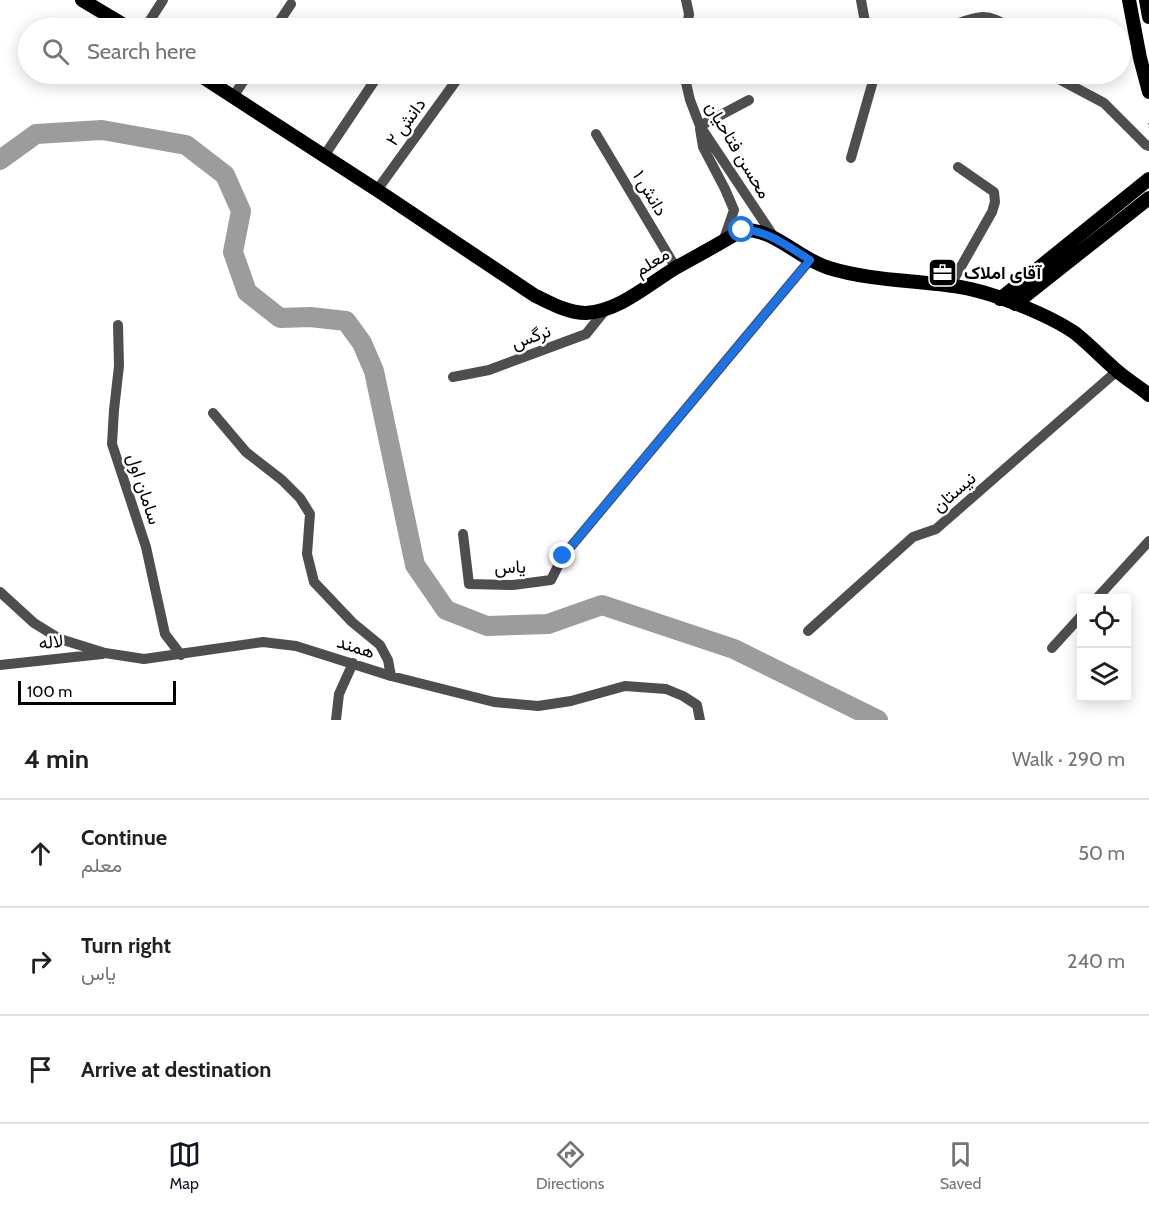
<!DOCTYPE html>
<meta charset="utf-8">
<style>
:root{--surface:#fff;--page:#f2f2f2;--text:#202124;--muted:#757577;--line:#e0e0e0;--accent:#111827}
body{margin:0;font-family:Cabin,Vazirmatn,sans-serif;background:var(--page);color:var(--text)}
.controls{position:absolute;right:18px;bottom:18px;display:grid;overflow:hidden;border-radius:6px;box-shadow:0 3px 15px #0003}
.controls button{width:54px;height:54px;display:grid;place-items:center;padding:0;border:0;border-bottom:2px solid var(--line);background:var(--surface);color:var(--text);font:30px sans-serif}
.scale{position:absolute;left:18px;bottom:15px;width:158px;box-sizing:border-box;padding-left:6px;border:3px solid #000;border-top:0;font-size:16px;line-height:21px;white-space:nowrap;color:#000;-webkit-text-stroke:4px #fff;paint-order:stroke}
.stop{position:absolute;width:18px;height:18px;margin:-14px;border:4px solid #1a73e8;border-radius:50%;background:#fff}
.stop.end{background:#1a73e8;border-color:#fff;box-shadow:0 2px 6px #0008}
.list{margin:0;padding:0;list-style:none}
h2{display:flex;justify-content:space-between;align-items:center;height:78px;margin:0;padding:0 24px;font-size:26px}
h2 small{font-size:20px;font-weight:400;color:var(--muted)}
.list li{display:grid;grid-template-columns:39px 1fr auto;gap:18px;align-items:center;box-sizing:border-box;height:108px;padding:0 24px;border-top:2px solid var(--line)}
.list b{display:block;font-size:22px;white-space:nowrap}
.list p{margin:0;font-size:20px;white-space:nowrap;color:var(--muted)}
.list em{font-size:20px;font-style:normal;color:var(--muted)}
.icon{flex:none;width:33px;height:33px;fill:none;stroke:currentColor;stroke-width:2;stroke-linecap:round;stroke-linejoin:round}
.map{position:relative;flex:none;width:1149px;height:720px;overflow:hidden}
.search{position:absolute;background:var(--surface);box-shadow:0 3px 15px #0003;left:18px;right:18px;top:18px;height:66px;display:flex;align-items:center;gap:15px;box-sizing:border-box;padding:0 21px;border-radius:33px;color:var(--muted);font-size:22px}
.sheet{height:402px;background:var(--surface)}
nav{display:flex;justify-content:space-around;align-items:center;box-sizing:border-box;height:84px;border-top:2px solid var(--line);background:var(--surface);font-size:16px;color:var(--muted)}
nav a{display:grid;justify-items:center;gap:3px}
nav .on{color:var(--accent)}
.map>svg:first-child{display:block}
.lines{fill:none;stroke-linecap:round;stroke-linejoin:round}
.river{stroke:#9c9c9c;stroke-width:20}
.path{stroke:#707070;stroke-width:2;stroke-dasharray:1.5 3;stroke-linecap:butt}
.minor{stroke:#4e4e4e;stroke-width:10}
.major{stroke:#000;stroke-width:14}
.route{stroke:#1a73e8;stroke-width:8}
.labels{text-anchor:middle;stroke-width:5;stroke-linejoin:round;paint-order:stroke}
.street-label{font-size:18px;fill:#000;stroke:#fff}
.poi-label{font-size:18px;font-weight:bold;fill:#000;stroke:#fff;text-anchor:start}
</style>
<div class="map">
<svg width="1149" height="720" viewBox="0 0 1149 720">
<rect width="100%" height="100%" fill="#fff"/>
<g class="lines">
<!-- river -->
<path class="river" d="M0,160L36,134L102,130L186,145L225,175L241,211L233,252L247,292L280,318L310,317L346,321L362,343L374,371L415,565L446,610L487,626L548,624L602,605L734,649L878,720"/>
<!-- path -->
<path class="path" d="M1149,123V128"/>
<!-- minor -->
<path class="minor" d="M686,0L689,14L687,28
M861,0L865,22L874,28
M145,28L163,0
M275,28L291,4
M409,28L412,24
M945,28C975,18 983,9 1011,28
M684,74L690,100L700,126L774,237
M1054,74L1057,78L1104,103L1146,145L1149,146
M233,97L248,74
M700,126L749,100
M700,129L703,147L725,189L734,210L723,242
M596,134L676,268
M324,156L379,74
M851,158L875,74
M377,190L461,74
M950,286L992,212L995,202L994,192L958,167
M118,325L119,366L114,410L112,444L146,547L165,634L181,655
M453,377L489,370L586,334L607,308
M213,413L246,452L282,480L300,498L310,514L307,554L314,582L352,622L380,645L388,660L391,676
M463,534L469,584L513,585L551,580L563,556L810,260
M0,592L34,623L60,639L105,653L144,659L263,642L296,646L391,676L494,702L538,706L571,701L625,686L666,689L683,696L697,705L700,720
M1097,598L1149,541
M808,631L913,537L936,529L1117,371
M1052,648L1082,615
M0,665L102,654
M336,720L339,694L353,663"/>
<!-- major -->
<path class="major" d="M82,0L129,28
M1129,0L1140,58L1149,92
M1146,0L1149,17
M198,74L377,190L534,295C550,303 568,313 586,313C620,311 650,283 677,267C699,255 721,243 742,230C774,228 799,259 829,268C871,281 917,280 960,287C992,292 1049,315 1075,333C1089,344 1102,358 1116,370C1126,379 1138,386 1149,395
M1000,299L1149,179
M1015,304L1149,198"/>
</g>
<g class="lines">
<!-- route -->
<path class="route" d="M563,556L810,260C790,248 766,229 742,230"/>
</g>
<!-- icons -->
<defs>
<symbol id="office-square" viewBox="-11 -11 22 22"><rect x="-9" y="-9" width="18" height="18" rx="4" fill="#000" stroke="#fff"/><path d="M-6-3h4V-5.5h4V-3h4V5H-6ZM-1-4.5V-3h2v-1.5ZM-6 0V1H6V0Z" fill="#fff"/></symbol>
</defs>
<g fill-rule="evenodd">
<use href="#office-square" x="926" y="256" width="33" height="33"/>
</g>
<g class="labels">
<!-- street labels -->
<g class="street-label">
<text transform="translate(406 122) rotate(-54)" y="6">دانش ۲</text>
<text transform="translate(738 150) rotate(59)" y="6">محسن فتاحیان</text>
<text transform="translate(650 193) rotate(59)" y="6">دانش ۱</text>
<text transform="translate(652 262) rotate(-32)" y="6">معلم</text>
<text transform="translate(531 337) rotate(-20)" y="6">نرگس</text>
<text transform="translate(144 489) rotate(72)" y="6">سامان اول</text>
<text transform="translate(954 492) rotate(-41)" y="6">نیستان</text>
<text transform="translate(510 567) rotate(-2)" y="6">یاس</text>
<text transform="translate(51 642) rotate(-6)" y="6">لاله</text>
<text transform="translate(356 647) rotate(18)" y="6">همند</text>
</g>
<!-- poi labels -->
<g class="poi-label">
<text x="964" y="279">آقای املاک</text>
</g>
</g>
</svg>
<div class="controls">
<button><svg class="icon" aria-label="locate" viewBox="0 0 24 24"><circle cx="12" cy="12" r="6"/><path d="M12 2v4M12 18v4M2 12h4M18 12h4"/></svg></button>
<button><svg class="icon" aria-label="layers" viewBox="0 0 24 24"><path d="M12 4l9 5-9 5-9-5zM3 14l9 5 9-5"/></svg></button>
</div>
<div class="scale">100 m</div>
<div class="stop" style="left:742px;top:230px"></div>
<div class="stop end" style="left:563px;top:556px"></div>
<div class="search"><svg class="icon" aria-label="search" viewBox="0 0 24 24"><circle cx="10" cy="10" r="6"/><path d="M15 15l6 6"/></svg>Search here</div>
</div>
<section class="sheet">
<h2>4 min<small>Walk · 290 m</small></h2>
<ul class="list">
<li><svg class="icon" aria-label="ahead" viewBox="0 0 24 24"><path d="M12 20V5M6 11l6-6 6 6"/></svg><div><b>Continue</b><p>معلم</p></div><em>50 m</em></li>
<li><svg class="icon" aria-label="right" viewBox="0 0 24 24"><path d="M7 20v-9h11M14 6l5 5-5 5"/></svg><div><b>Turn right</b><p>یاس</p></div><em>240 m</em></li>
<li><svg class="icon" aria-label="arrive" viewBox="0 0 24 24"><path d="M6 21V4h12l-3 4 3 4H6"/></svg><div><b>Arrive at destination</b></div></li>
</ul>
</section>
<nav>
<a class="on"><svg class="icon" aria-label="map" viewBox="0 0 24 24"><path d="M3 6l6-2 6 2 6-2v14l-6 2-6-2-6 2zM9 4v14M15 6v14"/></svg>Map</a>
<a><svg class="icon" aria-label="directions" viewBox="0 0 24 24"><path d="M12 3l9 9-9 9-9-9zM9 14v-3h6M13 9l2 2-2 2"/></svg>Directions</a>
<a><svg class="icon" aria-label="saved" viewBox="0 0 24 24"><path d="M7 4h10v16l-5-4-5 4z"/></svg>Saved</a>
</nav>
